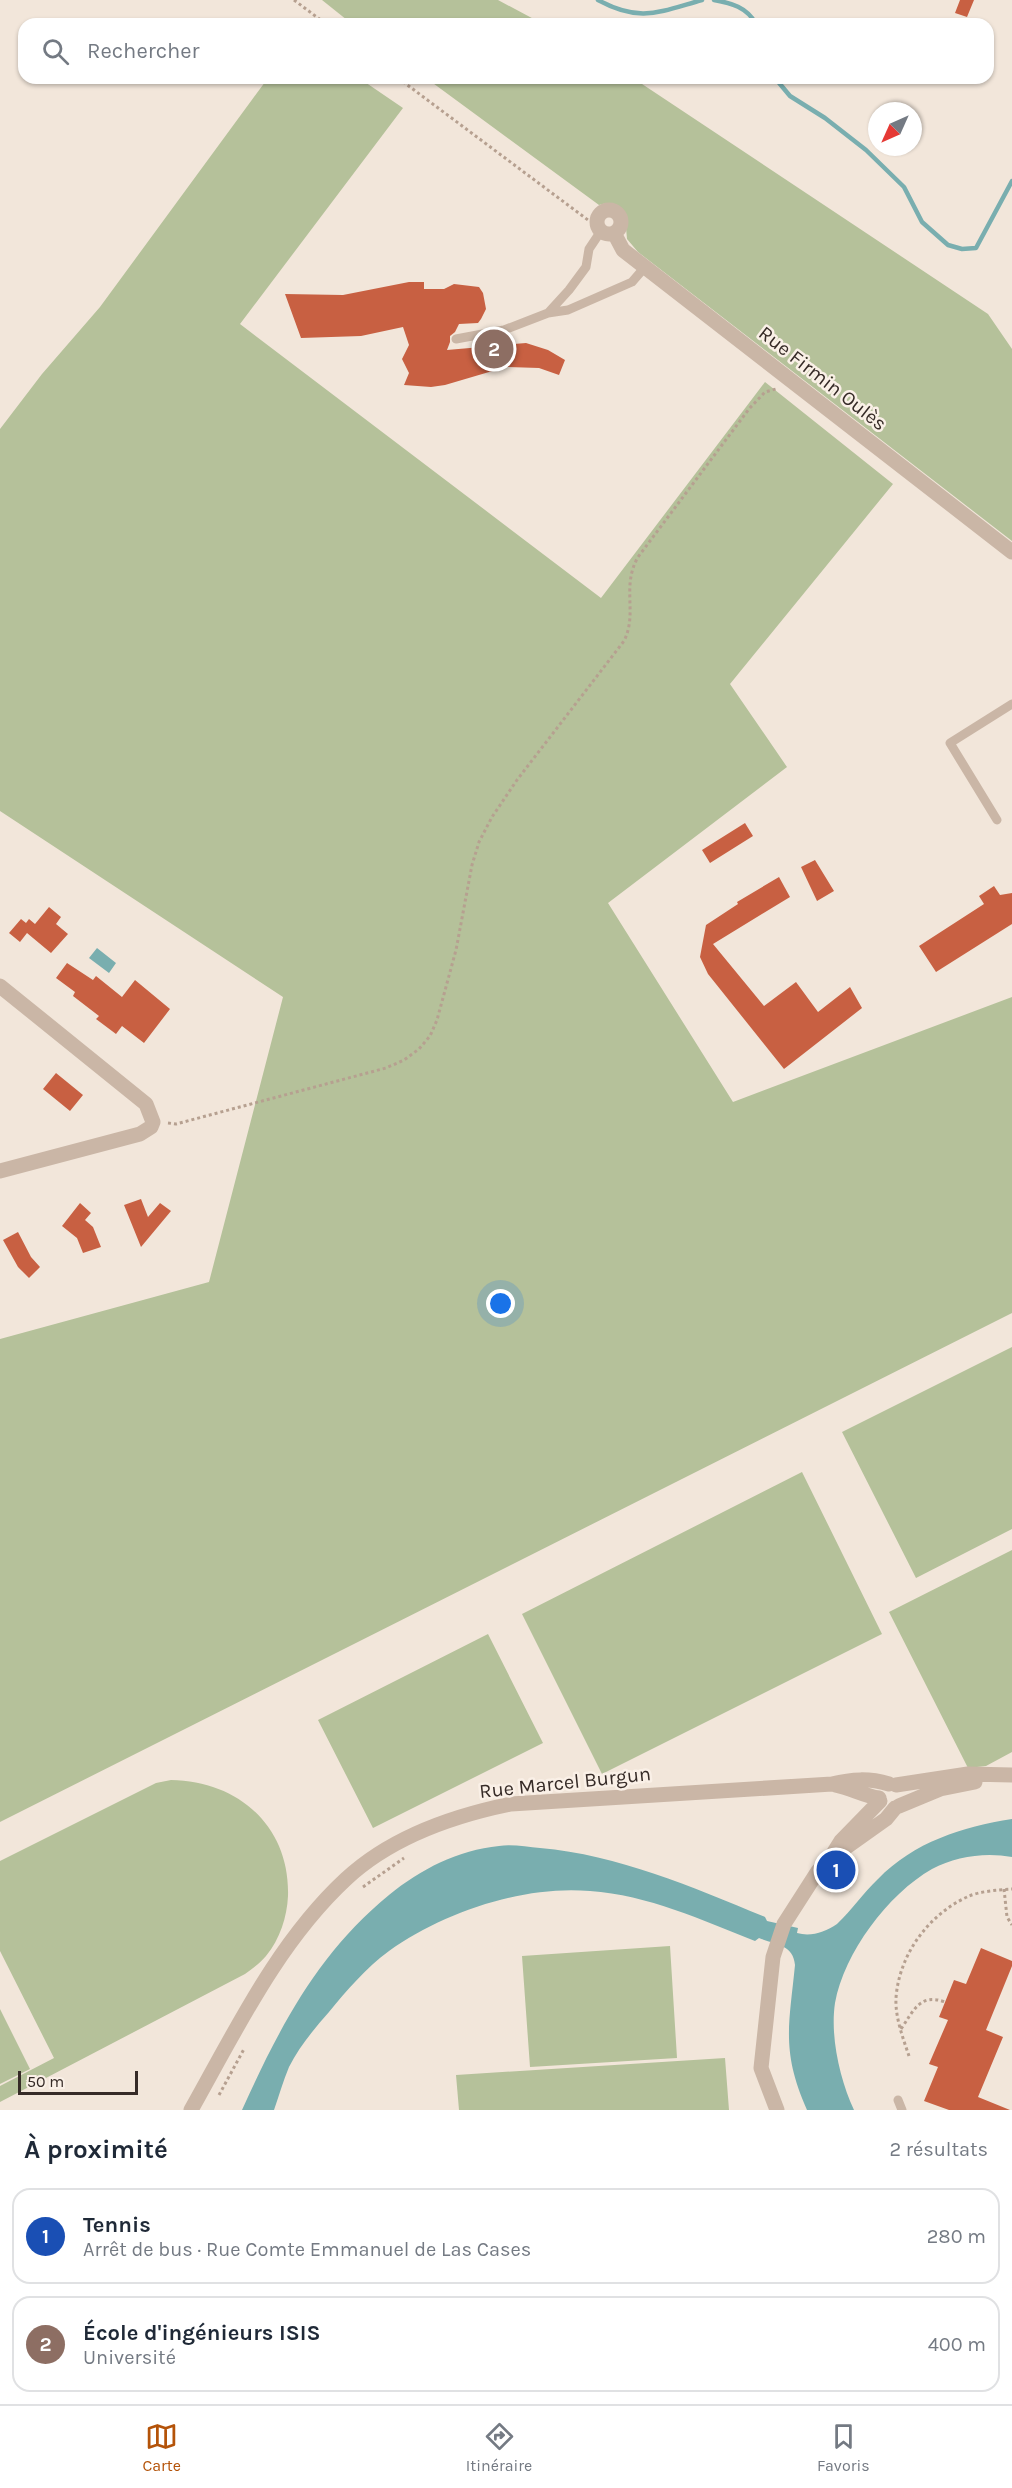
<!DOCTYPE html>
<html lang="fr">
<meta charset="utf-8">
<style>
:root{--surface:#fff;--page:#f2f2f3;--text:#1f2937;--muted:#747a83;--line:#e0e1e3;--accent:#b45309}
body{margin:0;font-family:Karla,sans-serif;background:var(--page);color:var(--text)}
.compass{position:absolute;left:868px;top:102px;width:54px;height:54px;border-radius:50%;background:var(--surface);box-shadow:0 2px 4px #0004;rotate:225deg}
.scale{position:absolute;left:18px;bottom:15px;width:120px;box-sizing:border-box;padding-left:6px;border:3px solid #362b27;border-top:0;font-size:16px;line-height:21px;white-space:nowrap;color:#362b27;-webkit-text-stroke:4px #faf0e7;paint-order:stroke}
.you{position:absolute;left:501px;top:1304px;width:21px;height:21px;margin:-15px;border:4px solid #fff;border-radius:50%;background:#1a73e8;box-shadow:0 0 0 9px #1a73e833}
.badge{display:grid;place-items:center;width:39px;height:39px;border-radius:50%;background:var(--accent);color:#fff;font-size:20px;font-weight:700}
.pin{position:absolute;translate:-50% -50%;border:3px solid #fff;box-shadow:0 2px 6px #0006}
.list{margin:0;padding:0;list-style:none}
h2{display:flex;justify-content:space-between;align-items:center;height:78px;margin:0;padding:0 24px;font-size:26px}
h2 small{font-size:20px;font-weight:400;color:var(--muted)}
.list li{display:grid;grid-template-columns:39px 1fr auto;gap:18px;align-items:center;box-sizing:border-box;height:96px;margin:0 12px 12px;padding:0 12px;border:2px solid var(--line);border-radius:18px}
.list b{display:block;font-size:22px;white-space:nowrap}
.list p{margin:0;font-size:20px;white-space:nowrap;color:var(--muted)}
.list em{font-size:20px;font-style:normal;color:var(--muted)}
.icon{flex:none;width:33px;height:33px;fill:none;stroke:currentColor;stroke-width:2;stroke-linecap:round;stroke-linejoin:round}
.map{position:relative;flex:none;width:1012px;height:2110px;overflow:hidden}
.search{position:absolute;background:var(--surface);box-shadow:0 2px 4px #0004;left:18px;right:18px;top:18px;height:66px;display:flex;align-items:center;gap:15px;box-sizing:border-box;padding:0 21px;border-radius:18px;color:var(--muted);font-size:22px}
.sheet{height:294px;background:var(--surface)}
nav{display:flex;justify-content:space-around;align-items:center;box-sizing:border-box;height:84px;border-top:2px solid var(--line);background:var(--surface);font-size:16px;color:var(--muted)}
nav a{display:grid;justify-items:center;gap:3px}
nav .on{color:var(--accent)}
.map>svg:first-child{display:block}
.green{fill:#b5c19a}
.water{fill:#79aeaf}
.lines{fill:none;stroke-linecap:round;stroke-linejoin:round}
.stream{stroke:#79aeaf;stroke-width:4.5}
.building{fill:#c86042}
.path{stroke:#b6a090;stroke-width:3;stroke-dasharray:3 3;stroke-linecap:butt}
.service{stroke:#cab6a6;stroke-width:9}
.minor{stroke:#cab6a6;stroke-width:15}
.labels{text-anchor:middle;stroke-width:5;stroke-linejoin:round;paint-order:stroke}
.street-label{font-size:20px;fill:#362b27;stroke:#faf0e7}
</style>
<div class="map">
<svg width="1012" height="2110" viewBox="0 0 1012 2110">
<rect width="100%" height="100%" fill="#f2e6da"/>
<!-- green -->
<path class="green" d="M322,0H498L543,24H352Z
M268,78H359L403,108L240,324L601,598L765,382L893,484L730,684L787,767L608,903L733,1102L1012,997V1313L0,1822V1339L209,1282L283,997L0,811V429L42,374L100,307Z
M426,78H633L988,314L1012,349V541L638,252L627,239L625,216L621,209L607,203L599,205Z
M1012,1347V1529L916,1578L842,1432Z
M802,1472L882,1634L602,1774L522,1614Z
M1012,1550V1752L986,1766L968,1768L889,1612Z
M488,1634L543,1743L373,1828L318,1720Z
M171,1780C239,1781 290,1827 288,1896C287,1917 280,1939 266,1956C260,1963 252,1969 245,1974L0,2102V2086L54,2058L0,1951V1861L156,1783Z
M670,1946L677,2058L530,2067L522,1956Z
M0,2009L30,2069L0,2084Z
M725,2058L729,2110H459L456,2075Z"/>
<!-- water -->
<path class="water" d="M97,948L116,963L109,973L89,958Z
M1012,1819V1857C986,1852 956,1856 932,1869C888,1894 844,1953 835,2003C830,2037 840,2080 854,2110H807C781,2051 789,2026 795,1965C793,1944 776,1945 759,1938L755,1941C702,1920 648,1895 590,1891C524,1885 443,1912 389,1951C366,1968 347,1990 329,2012C314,2029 299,2047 289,2067C283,2081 279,2096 274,2110H242C279,2028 318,1953 389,1895C421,1869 458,1850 499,1846C512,1844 527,1847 540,1848C619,1855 692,1887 765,1917L767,1921L798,1928L797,1933C811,1937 825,1932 837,1924C852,1910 863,1893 878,1879C914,1842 962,1827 1012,1819Z"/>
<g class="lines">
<!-- stream -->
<path class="stream" d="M598,0C640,23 659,12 702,0
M714,0C731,3 747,7 756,24
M775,78L790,96L825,118L866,150L904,187L922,222L948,245L962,249L976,248L1012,181"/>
</g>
<!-- building -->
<path class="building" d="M960,0H974L967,17L955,13Z
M409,282H424V289H444L454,284L479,287L483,293L486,309L481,319L478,323L459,324L455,332L450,336V342L447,350L526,343L548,350L565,360L559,375L539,368L506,367L445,385L431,387L404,385L409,373L402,359L409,345L403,327L361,336L301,338L285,294L343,295Z
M745,823L753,836L710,863L702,850Z
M815,860L834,891L817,901L801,867Z
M779,877L790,897L713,944L764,1006L796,982L818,1012L850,987L862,1008L784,1069L708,974L700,957L706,925L738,904L737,902Z
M994,886L1000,895L1012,893V924L936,972L919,946L984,904L979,896Z
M49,907L61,917L56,924L68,934L51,953L27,933L20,942L9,933L21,919L26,923L29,919L35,924Z
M67,963L93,980L96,976L122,997L135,980L170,1009L144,1043L122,1026L116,1034L96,1019L99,1016L73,996L75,992L56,978Z
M56,1073L83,1095L70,1111L43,1089Z
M141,1199L148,1217L160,1203L171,1211L141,1247L124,1205Z
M80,1203L91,1213L85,1220L93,1227L101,1247L83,1253L77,1238L62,1226Z
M18,1232L31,1257L40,1267L29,1278L18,1267L3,1240Z
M981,1948L1012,1961V1966L986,2030L1003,2037L978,2097L1010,2110H949L924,2101L938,2067L929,2064L948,2020L939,2017L954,1980L966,1984Z"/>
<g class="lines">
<!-- path -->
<path class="path" d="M294,0L326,24
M398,78L588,220H595
M168,1123L176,1124L386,1068L404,1060L419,1049L430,1036L437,1020L456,950L472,865L479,842L492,817L517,780L624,641C638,613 621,587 638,557L749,409L765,392L776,389
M363,1887L404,1858
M1004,1889L1007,1917L1012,1925
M901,2029C914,2010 920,1993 945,2002
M909,2056C903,2038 895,2017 896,1998C899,1955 928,1915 967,1897C979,1891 999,1890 1012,1889
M219,2095L244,2049"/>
<!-- service -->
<path class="service" d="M548,313L569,290L586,267L589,249L601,231
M456,339L504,330L548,313L568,310L632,282L645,267
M997,820L950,743L1012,704
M898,2100L902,2110"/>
<!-- minor -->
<path class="minor" d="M597 222a12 12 0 1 1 24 0a12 12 0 1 1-24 0Z
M614,233L623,250L1012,552
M0,986L146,1104L153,1122L151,1127L140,1134L0,1171
M835,1785C851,1788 864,1796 879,1798
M896,1785L968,1774L1012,1775
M899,1806L940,1789L975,1782
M841,1851L886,1819L895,1808
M191,2110C236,2030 278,1942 346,1879C391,1837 452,1816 511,1804L832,1784C852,1779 869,1778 889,1784
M777,2110L761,2068L773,1957L784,1924L818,1871L831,1857L841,1841L880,1801"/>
</g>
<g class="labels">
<!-- street labels -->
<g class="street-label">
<text transform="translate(823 378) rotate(38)" y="7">Rue Firmin Oulès</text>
<text transform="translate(565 1782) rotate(-6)" y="7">Rue Marcel Burgun</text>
</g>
</g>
</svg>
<svg class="compass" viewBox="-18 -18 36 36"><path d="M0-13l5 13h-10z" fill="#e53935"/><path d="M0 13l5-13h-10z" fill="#747a83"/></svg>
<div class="scale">50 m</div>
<div class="you"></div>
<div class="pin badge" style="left:836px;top:1870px;background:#1a4fb4">1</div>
<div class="pin badge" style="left:494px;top:349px;background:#8d6e63">2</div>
<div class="search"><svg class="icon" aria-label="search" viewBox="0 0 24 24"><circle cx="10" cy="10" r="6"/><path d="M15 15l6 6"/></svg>Rechercher</div>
</div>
<section class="sheet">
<h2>À proximité<small>2 résultats</small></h2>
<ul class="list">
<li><span class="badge" style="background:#1a4fb4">1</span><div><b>Tennis</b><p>Arrêt de bus · Rue Comte Emmanuel de Las Cases</p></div><em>280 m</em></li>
<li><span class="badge" style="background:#8d6e63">2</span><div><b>École d'ingénieurs ISIS</b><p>Université</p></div><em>400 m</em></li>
</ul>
</section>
<nav>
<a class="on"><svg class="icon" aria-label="map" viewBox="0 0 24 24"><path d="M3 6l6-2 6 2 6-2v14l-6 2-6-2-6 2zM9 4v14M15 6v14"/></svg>Carte</a>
<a><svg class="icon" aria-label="directions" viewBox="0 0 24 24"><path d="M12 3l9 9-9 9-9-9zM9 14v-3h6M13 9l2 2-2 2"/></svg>Itinéraire</a>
<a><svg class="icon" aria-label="saved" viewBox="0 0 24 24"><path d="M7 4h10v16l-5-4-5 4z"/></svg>Favoris</a>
</nav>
